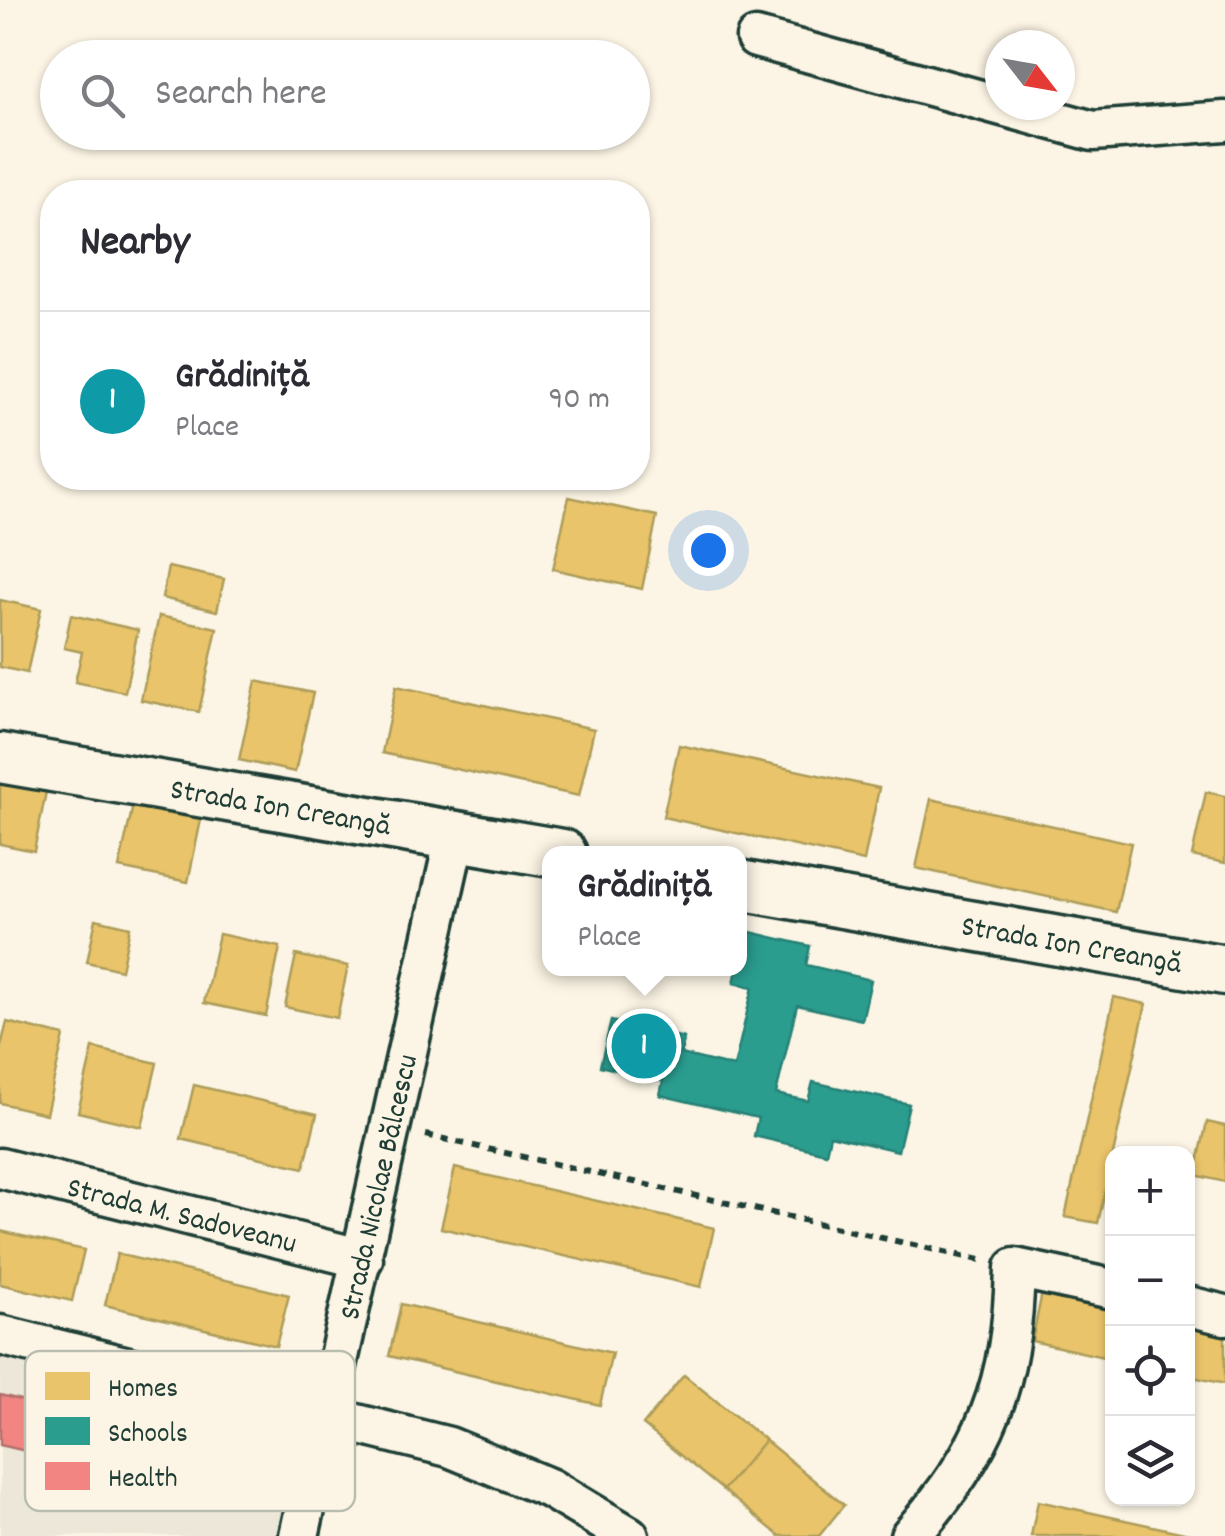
<!DOCTYPE html>
<meta charset="utf-8">
<style>
:root{--surface:#fff;--page:#f2f2f3;--text:#2b2b33;--muted:#7c7c81;--line:#e1e1e2;--accent:#1f6fb2}
body{margin:0;font-family:Dekko,sans-serif;background:var(--page);color:var(--text)}
.controls{position:absolute;right:30px;bottom:30px;display:grid;overflow:hidden;border-radius:20px;box-shadow:0 2px 8px #0004}
.controls button{width:90px;height:90px;display:grid;place-items:center;padding:0;border:0;border-bottom:2px solid var(--line);background:var(--surface);color:var(--text);font:50px sans-serif}
.compass{position:absolute;left:985px;top:30px;width:90px;height:90px;border-radius:50%;background:var(--surface);box-shadow:0 2px 8px #0004;rotate:121deg}
.you{position:absolute;left:708px;top:550px;width:35px;height:35px;margin:-25px;border:8px solid #fff;border-radius:50%;background:#1a73e8;box-shadow:0 0 0 15px #1a73e833}
.badge{display:grid;place-items:center;width:65px;height:65px;border-radius:50%;background:var(--accent);color:#fff;font-size:32px;font-weight:700}
.pin{position:absolute;translate:-50% -50%;border:5px solid #fff;box-shadow:0 2px 10px #0006}
.popup{position:absolute;left:542px;top:846px;width:205px;height:130px;box-sizing:border-box;display:grid;place-content:center;border-radius:20px;background:var(--surface);filter:drop-shadow(0 2px 8px #0005);font-size:32px;white-space:nowrap;color:var(--muted)}
.popup b{font-size:38px;color:var(--text)}
.popup::after{content:'';position:absolute;left:50%;top:100%;margin-left:-20px;border:20px solid transparent;border-top-color:var(--surface)}
.list{margin:0;padding:0;list-style:none}
h2{display:flex;justify-content:space-between;align-items:center;height:130px;margin:0;padding:0 40px;font-size:42px}
h2 small{font-size:32px;font-weight:400;color:var(--muted)}
.list li{display:grid;grid-template-columns:65px 1fr auto;gap:30px;align-items:center;box-sizing:border-box;height:180px;padding:0 40px;border-top:2px solid var(--line)}
.list b{display:block;font-size:38px;white-space:nowrap}
.list p{margin:0;font-size:32px;white-space:nowrap;color:var(--muted)}
.list em{font-size:32px;font-style:normal;color:var(--muted)}
.icon{flex:none;width:55px;height:55px;fill:none;stroke:currentColor;stroke-width:2;stroke-linecap:round;stroke-linejoin:round}
.map{position:relative;flex:none;width:1225px;height:1536px;overflow:hidden}
.search{position:absolute;background:var(--surface);box-shadow:0 2px 8px #0004;left:40px;top:40px;width:610px;height:110px;display:flex;align-items:center;gap:25px;box-sizing:border-box;padding:0 35px;border-radius:55px;color:var(--muted);font-size:38px}
.panel{position:absolute;background:var(--surface);box-shadow:0 2px 8px #0004;left:40px;top:180px;width:610px;height:310px;border-radius:40px}
.map>svg:first-child{display:block}
.built{fill:#ece7d8}
.homes{fill:#e9c46a;stroke:#ac9c5a;stroke-width:2.5}
.schools{fill:#2a9d8f;stroke:#278074;stroke-width:2.5}
.health{fill:#f28482;stroke:#b36f6b;stroke-width:2.5}
.lines{fill:none;stroke-linecap:round;stroke-linejoin:round}
.minor-casing{stroke:#1f3d34;stroke-width:45}
.tertiary-casing{stroke:#1f3d34;stroke-width:55}
.path{stroke:#1f3d34;stroke-width:6;stroke-dasharray:8 8;stroke-linecap:butt}
.minor{stroke:#fcf5e5;stroke-width:38}
.tertiary{stroke:#fcf5e5;stroke-width:48}
.labels{text-anchor:middle;stroke-width:10;stroke-linejoin:round;paint-order:stroke}
.street-label{font-size:30px;fill:#1f3d34;stroke:#fcf5e5}
.key{fill:#fcf5e5;stroke:#babeb0;stroke-width:2.5}
.key-label{font-size:28px;fill:#1f3d34}
</style>
<div class="map">
<svg width="1225" height="1536" viewBox="0 0 1225 1536">
<rect width="100%" height="100%" fill="#fcf5e5"/>
<filter id="ink" filterUnits="userSpaceOnUse"><feTurbulence type="fractalNoise" baseFrequency=".01" numOctaves="2"/><feDisplacementMap in="SourceGraphic" scale="20" xChannelSelector="R" yChannelSelector="G"/><feConvolveMatrix kernelMatrix="1 2 1 2 8 2 1 2 1" color-interpolation-filters="sRGB"/></filter>
<g filter="url(#ink)">
<!-- built -->
<path class="built" d="M0,1352L303,1427L278,1536H0Z"/>
<!-- homes -->
<path class="homes" d="M569,497L657,516L642,589L553,569Z
M168,567L224,579L217,611L162,598Z
M0,600L41,609L27,673L0,667Z
M71,615L138,630L125,692L75,682L82,652L64,648Z
M159,616L217,628L199,712L141,700Z
M256,681L313,693L295,772L239,760Z
M396,686L594,729L579,796L382,753Z
M679,745L879,788L864,861L663,817Z
M0,777L47,787L34,851L0,844Z
M1206,792L1225,796V863L1192,856Z
M931,799L1131,843L1116,912L916,868Z
M134,801L202,815L188,882L119,868Z
M96,919L130,927L121,970L87,962Z
M219,934L280,947L266,1016L204,1003Z
M296,955L348,966L337,1018L285,1007Z
M1114,997L1146,1004L1098,1223L1065,1217Z
M7,1022L64,1036L46,1114L0,1103V1050Z
M93,1048L157,1063L142,1127L78,1112Z
M194,1085L317,1114L304,1168L181,1139Z
M1207,1122L1225,1126V1182L1195,1175Z
M455,1168L714,1228L701,1287L441,1228Z
M0,1231L84,1250L72,1301L0,1284Z
M117,1254L289,1295L276,1346L105,1305Z
M1043,1288L1112,1303V1359L1032,1341Z
M401,1304L612,1353L600,1405L389,1356Z
M1188,1320L1225,1328V1384L1188,1376Z
M684,1375L765,1440L723,1490L643,1425Z
M765,1440L844,1505L819,1536H780L723,1490Z
M1038,1501L1198,1536H1031Z"/>
<!-- schools -->
<path class="schools" d="M746,931L810,946L806,965L871,980L862,1020L797,1005L776,1094L808,1101L813,1082L909,1104L898,1151L830,1135L826,1153L754,1136L758,1118L660,1095L663,1081L600,1066L611,1021L684,1038L681,1054L734,1067L753,987L734,983Z"/>
<!-- health -->
<path class="health" d="M0,1395L41,1405L30,1452L0,1445Z
M74,1411L249,1451L238,1498L63,1457Z"/>
<g class="lines">
<defs>
<g id="minor">
<path d="M756,38L1093,131L1225,121"/>
<path id="s1" d="M0,1168L363,1259"/>
<path d="M1188,1306L1225,1315"/>
<path d="M0,1335L449,1447L549,1488L629,1536"/>
<path id="s2" d="M299,1536L455,837"/>
<path d="M910,1536C988,1447 1012,1385 1015,1268L1112,1289"/>
</g>
<g id="tertiary">
<path id="s3" d="M0,758L562,854"/>
<path id="s4" d="M739,885L1225,970"/>
</g>
</defs>
<!-- minor casing -->
<use href="#minor" class="minor-casing"/>
<!-- tertiary casing -->
<use href="#tertiary" class="tertiary-casing"/>
<!-- path -->
<path class="path" d="M426,1135L980,1260"/>
<!-- minor -->
<use href="#minor" class="minor"/>
<!-- tertiary -->
<use href="#tertiary" class="tertiary"/>
</g>
</g>
<g class="labels">
<!-- street labels -->
<g class="street-label">
<text dy="10" stroke="none"><textPath href="#s3" startOffset="285">Strada Ion Creangă</textPath></text>
<text dy="10" stroke="none"><textPath href="#s4" startOffset="338">Strada Ion Creangă</textPath></text>
<text dy="10" stroke="none"><textPath href="#s2" startOffset="358">Strada Nicolae Bălcescu</textPath></text>
<text dy="10" stroke="none"><textPath href="#s1" startOffset="188">Strada M. Sadoveanu</textPath></text>
</g>
</g>
<!-- legend -->
<rect x="25" y="1351" width="330" height="160" rx="15" class="key"/>
<rect x="45" y="1372" width="45" height="28" fill="#e9c46a"/>
<rect x="45" y="1417" width="45" height="28" fill="#2a9d8f"/>
<rect x="45" y="1462" width="45" height="28" fill="#f28482"/>
<g class="key-label">
<text x="108" y="1396">Homes</text>
<text x="108" y="1441">Schools</text>
<text x="108" y="1486">Health</text>
</g>
</svg>
<div class="controls">
<button>+</button>
<button>−</button>
<button><svg class="icon" aria-label="locate" viewBox="0 0 24 24"><circle cx="12" cy="12" r="6"/><path d="M12 2v4M12 18v4M2 12h4M18 12h4"/></svg></button>
<button><svg class="icon" aria-label="layers" viewBox="0 0 24 24"><path d="M12 4l9 5-9 5-9-5zM3 14l9 5 9-5"/></svg></button>
</div>
<svg class="compass" viewBox="-18 -18 36 36"><path d="M0-13l5 13h-10z" fill="#e53935"/><path d="M0 13l5-13h-10z" fill="#7c7c81"/></svg>
<div class="you"></div>
<div class="pin badge" style="left:644px;top:1046px;background:#0f9aa8">1</div>
<div class="popup"><b>Grădiniță</b>Place</div>
<div class="search"><svg class="icon" aria-label="search" viewBox="0 0 24 24"><circle cx="10" cy="10" r="6"/><path d="M15 15l6 6"/></svg>Search here</div>
<section class="panel">
<h2>Nearby<small></small></h2>
<ul class="list">
<li><span class="badge" style="background:#0f9aa8">1</span><div><b>Grădiniță</b><p>Place</p></div><em>90 m</em></li>
</ul>
</section>
</div>
